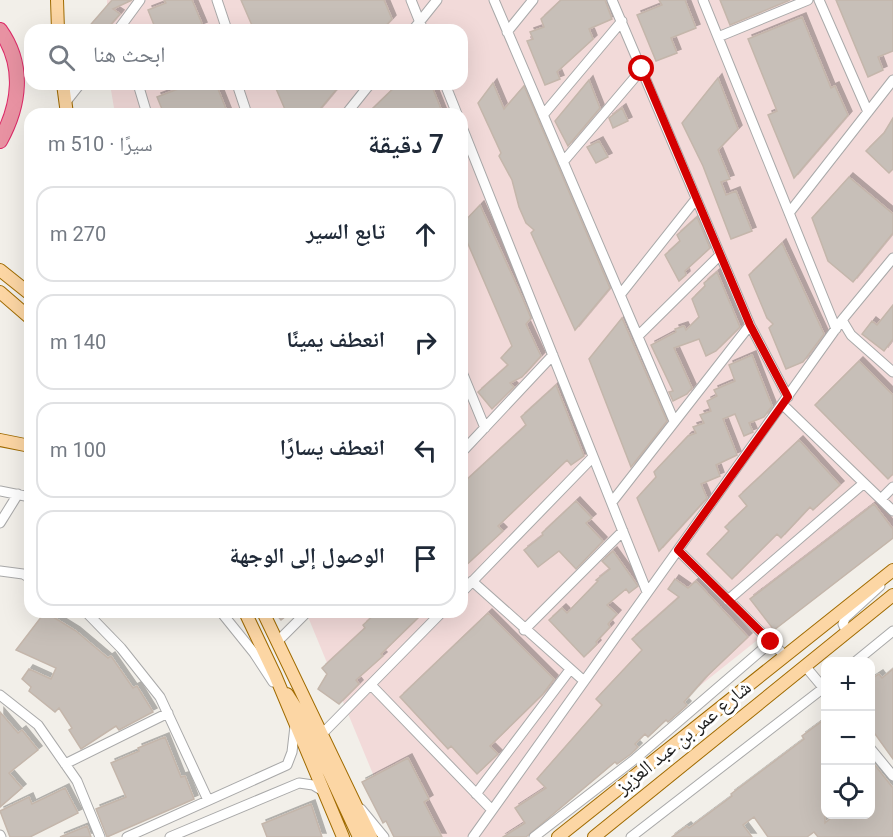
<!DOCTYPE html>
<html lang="ar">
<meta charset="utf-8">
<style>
:root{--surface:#fff;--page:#f6f6f7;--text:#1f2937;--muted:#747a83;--line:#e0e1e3}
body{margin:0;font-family:Roboto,"Noto Naskh Arabic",sans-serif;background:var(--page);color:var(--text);direction:rtl}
.controls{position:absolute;right:18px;bottom:18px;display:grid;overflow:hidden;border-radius:12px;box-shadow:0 6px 24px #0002}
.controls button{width:54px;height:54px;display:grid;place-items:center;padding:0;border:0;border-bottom:2px solid var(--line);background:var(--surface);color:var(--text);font:30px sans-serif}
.stop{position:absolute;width:18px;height:18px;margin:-14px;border:4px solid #d40000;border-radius:50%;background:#fff}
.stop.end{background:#d40000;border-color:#fff;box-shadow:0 2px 6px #0008}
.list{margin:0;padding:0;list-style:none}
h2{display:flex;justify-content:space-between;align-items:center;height:78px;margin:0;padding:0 24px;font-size:26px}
h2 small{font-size:20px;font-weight:400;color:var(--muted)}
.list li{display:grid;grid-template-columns:39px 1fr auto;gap:18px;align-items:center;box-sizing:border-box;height:96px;margin:0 12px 12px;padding:0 12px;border:2px solid var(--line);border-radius:18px}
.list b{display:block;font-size:22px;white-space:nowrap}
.list em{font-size:20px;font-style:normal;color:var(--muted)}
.icon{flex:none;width:33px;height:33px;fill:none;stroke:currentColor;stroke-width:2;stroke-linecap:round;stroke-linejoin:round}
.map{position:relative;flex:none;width:893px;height:837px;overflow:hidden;direction:ltr}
.search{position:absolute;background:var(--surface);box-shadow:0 6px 24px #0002;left:24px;top:24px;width:444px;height:66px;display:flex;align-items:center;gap:15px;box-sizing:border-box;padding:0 21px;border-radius:18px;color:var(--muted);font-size:22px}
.panel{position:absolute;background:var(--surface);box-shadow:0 6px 24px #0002;left:24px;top:108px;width:444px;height:510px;border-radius:18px;direction:rtl}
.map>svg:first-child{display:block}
.commercial{fill:#f2dad9}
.building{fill:#c7bfb8;stroke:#c4b6ab;stroke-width:1.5;filter:url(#shadow)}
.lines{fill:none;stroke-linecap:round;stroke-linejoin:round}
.minor-casing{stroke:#a9a9a9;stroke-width:11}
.major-casing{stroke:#a06b00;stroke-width:14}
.highway-casing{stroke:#dc2a67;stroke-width:16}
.minor{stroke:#fff;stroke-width:9}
.major{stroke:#fcd6a4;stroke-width:12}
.highway{stroke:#e892a2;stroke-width:14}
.route{stroke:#d40000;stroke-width:8}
.labels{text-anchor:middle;stroke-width:6;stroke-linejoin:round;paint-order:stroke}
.street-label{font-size:20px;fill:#222;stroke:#fff}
</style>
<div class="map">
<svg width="893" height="837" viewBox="0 0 893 837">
<defs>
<filter id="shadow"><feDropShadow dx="4" dy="-4" stdDeviation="0" flood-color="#0004"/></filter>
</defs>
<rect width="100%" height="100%" fill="#f2efe9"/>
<!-- commercial -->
<path class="commercial" d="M107,0H893V532L510,837H399L306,612H462V114H115L110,84H462V30H107Z"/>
<!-- building -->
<path class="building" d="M112,0H132L113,9L120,14L106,30H86Z
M164,0H192L203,26L193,30H156L148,10L166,3Z
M241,0H384L392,19L382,30H254Z
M561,0H605L612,19L589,29L593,39L557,72L560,79L545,85L527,41L533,39L530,32L544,27L541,19Z
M659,0H685L696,28L671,38L677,53L656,61L637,15L662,5Z
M720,0H790L730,25Z
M836,0H893V51L878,57L883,70L868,77Z
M802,17L831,88L835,86L848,115L794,178L768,115L777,111L748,39Z
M718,78L738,129L718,150L730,179L721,182L726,195L736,191L752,231L731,239L703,166L682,123Z
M589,80L600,108L568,146L555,121Z
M493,83L504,109L524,86L610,288L575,330L531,233L534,230L526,223L519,207L512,180L499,156L501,153L478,103Z
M191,84H216L228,114H164L157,97Z
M274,84H341L316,114H287Z
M398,84H431L443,114H367Z
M622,108L628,121L613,128L609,118Z
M893,118V169L889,173L866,151L884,133Z
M599,141L608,157L596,163L587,147Z
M849,177L893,214V233L853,282L828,261L812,218Z
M480,205L523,299L531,318L526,324L541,356L522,377L510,383L514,387L492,409L478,392L508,365L501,358L512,346L462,230V224Z
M697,217L710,248L685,271L686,275L679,281L665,255L680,241L677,235Z
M782,243L824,334L803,362L786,369L769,328L773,324L767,318L749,275Z
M717,272L740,327L716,351L706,356L699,339L674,348L692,388L687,394L673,401L669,392L673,391L651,345L676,332L675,329L684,326L686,330L699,317L692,299L705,286L704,283Z
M893,305V339L884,351L862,334L872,321L877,325Z
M622,318L667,421L631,467L589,359Z
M752,355L772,406L764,417L749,423L753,432L744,436L735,414L723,419L737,455L716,465L720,476L701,484L707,498L659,551L637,498L656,477L654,472L688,436L696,433L693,427L704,423L700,415L711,411L707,401L717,396L714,390L735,381L729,365Z
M859,361L893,395V474L888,479L815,405Z
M556,385L584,456L571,465L567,460L498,526L503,531L462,569V484L526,425L521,417Z
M799,440L840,485L813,510L810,507L781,538L777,534L732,579L707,554L729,531L725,527L747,506L739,496Z
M576,501L592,518L586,523L603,541L576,569L559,551L538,567L524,550L543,535L542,533Z
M874,504L893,529V538L774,630L750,599Z
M613,551L638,586L629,593L626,589L607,605L617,614L608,624L610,627L596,642L597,644L584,657L549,620L562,608L567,613L598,581L596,580L610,569L602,561Z
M675,579L688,588L696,581L748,637L705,678L684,702L687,705L684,708L668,722L666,720L648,737L645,734L635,744L638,747L631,754L617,764L615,762L526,837H503L525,823L515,808L546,788L537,779L602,705L596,699L642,650L632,639L679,597L668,589Z
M45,612L76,631L108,658L111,656L133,688L137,686L153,712L119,730L116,726L81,749L69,730L72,728L59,708L55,712L29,691L31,687L22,679L29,669L51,679L56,668L16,650Z
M274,612H291L281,620Z
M377,612H424L381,654L383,656L356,680L359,684L339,704L318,689L327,674L322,668L365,628L363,625Z
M488,613L554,679L543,694L490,746L498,754L477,774L451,746L448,749L400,697Z
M893,669V759L870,727V680L879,674L882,678Z
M0,712L18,733L22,730L38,750L9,773L22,788L0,807Z
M825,719V823L836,814H870V759L893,788V837H818L814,832L807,837H768L754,817L743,825L752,837H672L687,826L689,828L732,796L731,794L804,739L802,736Z
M165,737L181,777L185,776L194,799L107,837L96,809L126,797L111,763L139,751L138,748Z
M408,758L429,799L424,802L442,837H394L386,821L383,823L362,782Z
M65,788L78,813L30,837H10L0,811L29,797L32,804Z
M311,804L322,837H267L262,824Z
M87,826L91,837H60Z"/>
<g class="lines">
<defs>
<path id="minor" d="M217,0L227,30
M411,0L423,30
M494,0L674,421
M612,0L750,325L788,397
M703,0L836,329
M819,0L868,112
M118,30L140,0
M413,30L437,0
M507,32L533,0
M718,37L808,0
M138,84L147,114
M237,84L247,114
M445,84L457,114
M65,103L80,84
M346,114L370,84
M543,115L622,21
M462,127L647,592
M563,162L642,69
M789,213L893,80
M620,295L696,199
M842,320L851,335L893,372
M638,336L720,255
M462,372L485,428
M782,404L893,511
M462,452L553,355
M0,491L30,497
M881,499L893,487
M612,502L750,325
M0,523L18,494
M678,550L784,655
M0,571L23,574L30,578
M472,581L584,681
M462,592L593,457
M728,600L864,483
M86,612L121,648L160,697L208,800
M221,612L254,653L273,682
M524,630L623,531
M847,633L843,624L845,618L880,586
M278,641L307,612
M855,662L893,631
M805,666L826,691
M371,685L492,810
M0,695L38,725L77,781L100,837
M323,733L442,612
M870,748L893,776
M65,764L168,713
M476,794L569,671
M361,809L384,837
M0,835L1,837
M127,837L287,765L292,752L295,726
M170,837L299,783L313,785L323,791
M473,837L842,320L893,258
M534,837L635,759L771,642
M631,837L826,686"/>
<path id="major" d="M57,0L58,30
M63,84L67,114
M0,270L30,294
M0,292L30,318
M0,440L30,446
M245,612L275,675L343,837
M263,612L371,837
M287,694L307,725L359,837
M558,837L893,570
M594,837L893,595"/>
<path id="highway" d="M0,30C25,65 20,105 0,141"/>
</defs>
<!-- minor casing -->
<use href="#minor" class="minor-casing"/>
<!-- major casing -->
<use href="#major" class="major-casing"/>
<!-- highway casing -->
<use href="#highway" class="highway-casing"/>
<!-- minor -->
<use href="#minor" class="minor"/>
<!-- major -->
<use href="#major" class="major"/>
<!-- highway -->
<use href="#highway" class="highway"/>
</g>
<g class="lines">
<!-- route -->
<path class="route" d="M642,69L750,325L788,397L678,550L771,642"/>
</g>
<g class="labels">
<!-- street labels -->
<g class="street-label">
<text transform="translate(683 737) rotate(-39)" y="7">شارع عمر بن عبد العزيز</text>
</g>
</g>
</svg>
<div class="controls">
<button>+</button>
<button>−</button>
<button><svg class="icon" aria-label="locate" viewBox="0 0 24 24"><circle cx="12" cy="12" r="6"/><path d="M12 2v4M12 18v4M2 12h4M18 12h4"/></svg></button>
</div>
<div class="stop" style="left:642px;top:69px"></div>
<div class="stop end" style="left:771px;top:642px"></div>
<div class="search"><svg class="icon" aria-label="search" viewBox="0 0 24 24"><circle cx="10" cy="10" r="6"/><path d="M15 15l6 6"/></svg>ابحث هنا</div>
<section class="panel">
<h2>7 دقيقة<small>سيرًا · 510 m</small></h2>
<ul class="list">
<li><svg class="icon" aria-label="ahead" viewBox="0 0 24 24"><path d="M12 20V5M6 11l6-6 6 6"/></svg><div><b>تابع السير</b></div><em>270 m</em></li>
<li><svg class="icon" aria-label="right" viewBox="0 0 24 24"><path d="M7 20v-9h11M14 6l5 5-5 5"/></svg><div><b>انعطف يمينًا</b></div><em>140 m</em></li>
<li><svg class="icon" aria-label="left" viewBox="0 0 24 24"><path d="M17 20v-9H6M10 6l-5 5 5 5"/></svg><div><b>انعطف يسارًا</b></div><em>100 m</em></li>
<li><svg class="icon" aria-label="arrive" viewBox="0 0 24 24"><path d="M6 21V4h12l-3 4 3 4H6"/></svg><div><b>الوصول إلى الوجهة</b></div></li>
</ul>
</section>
</div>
